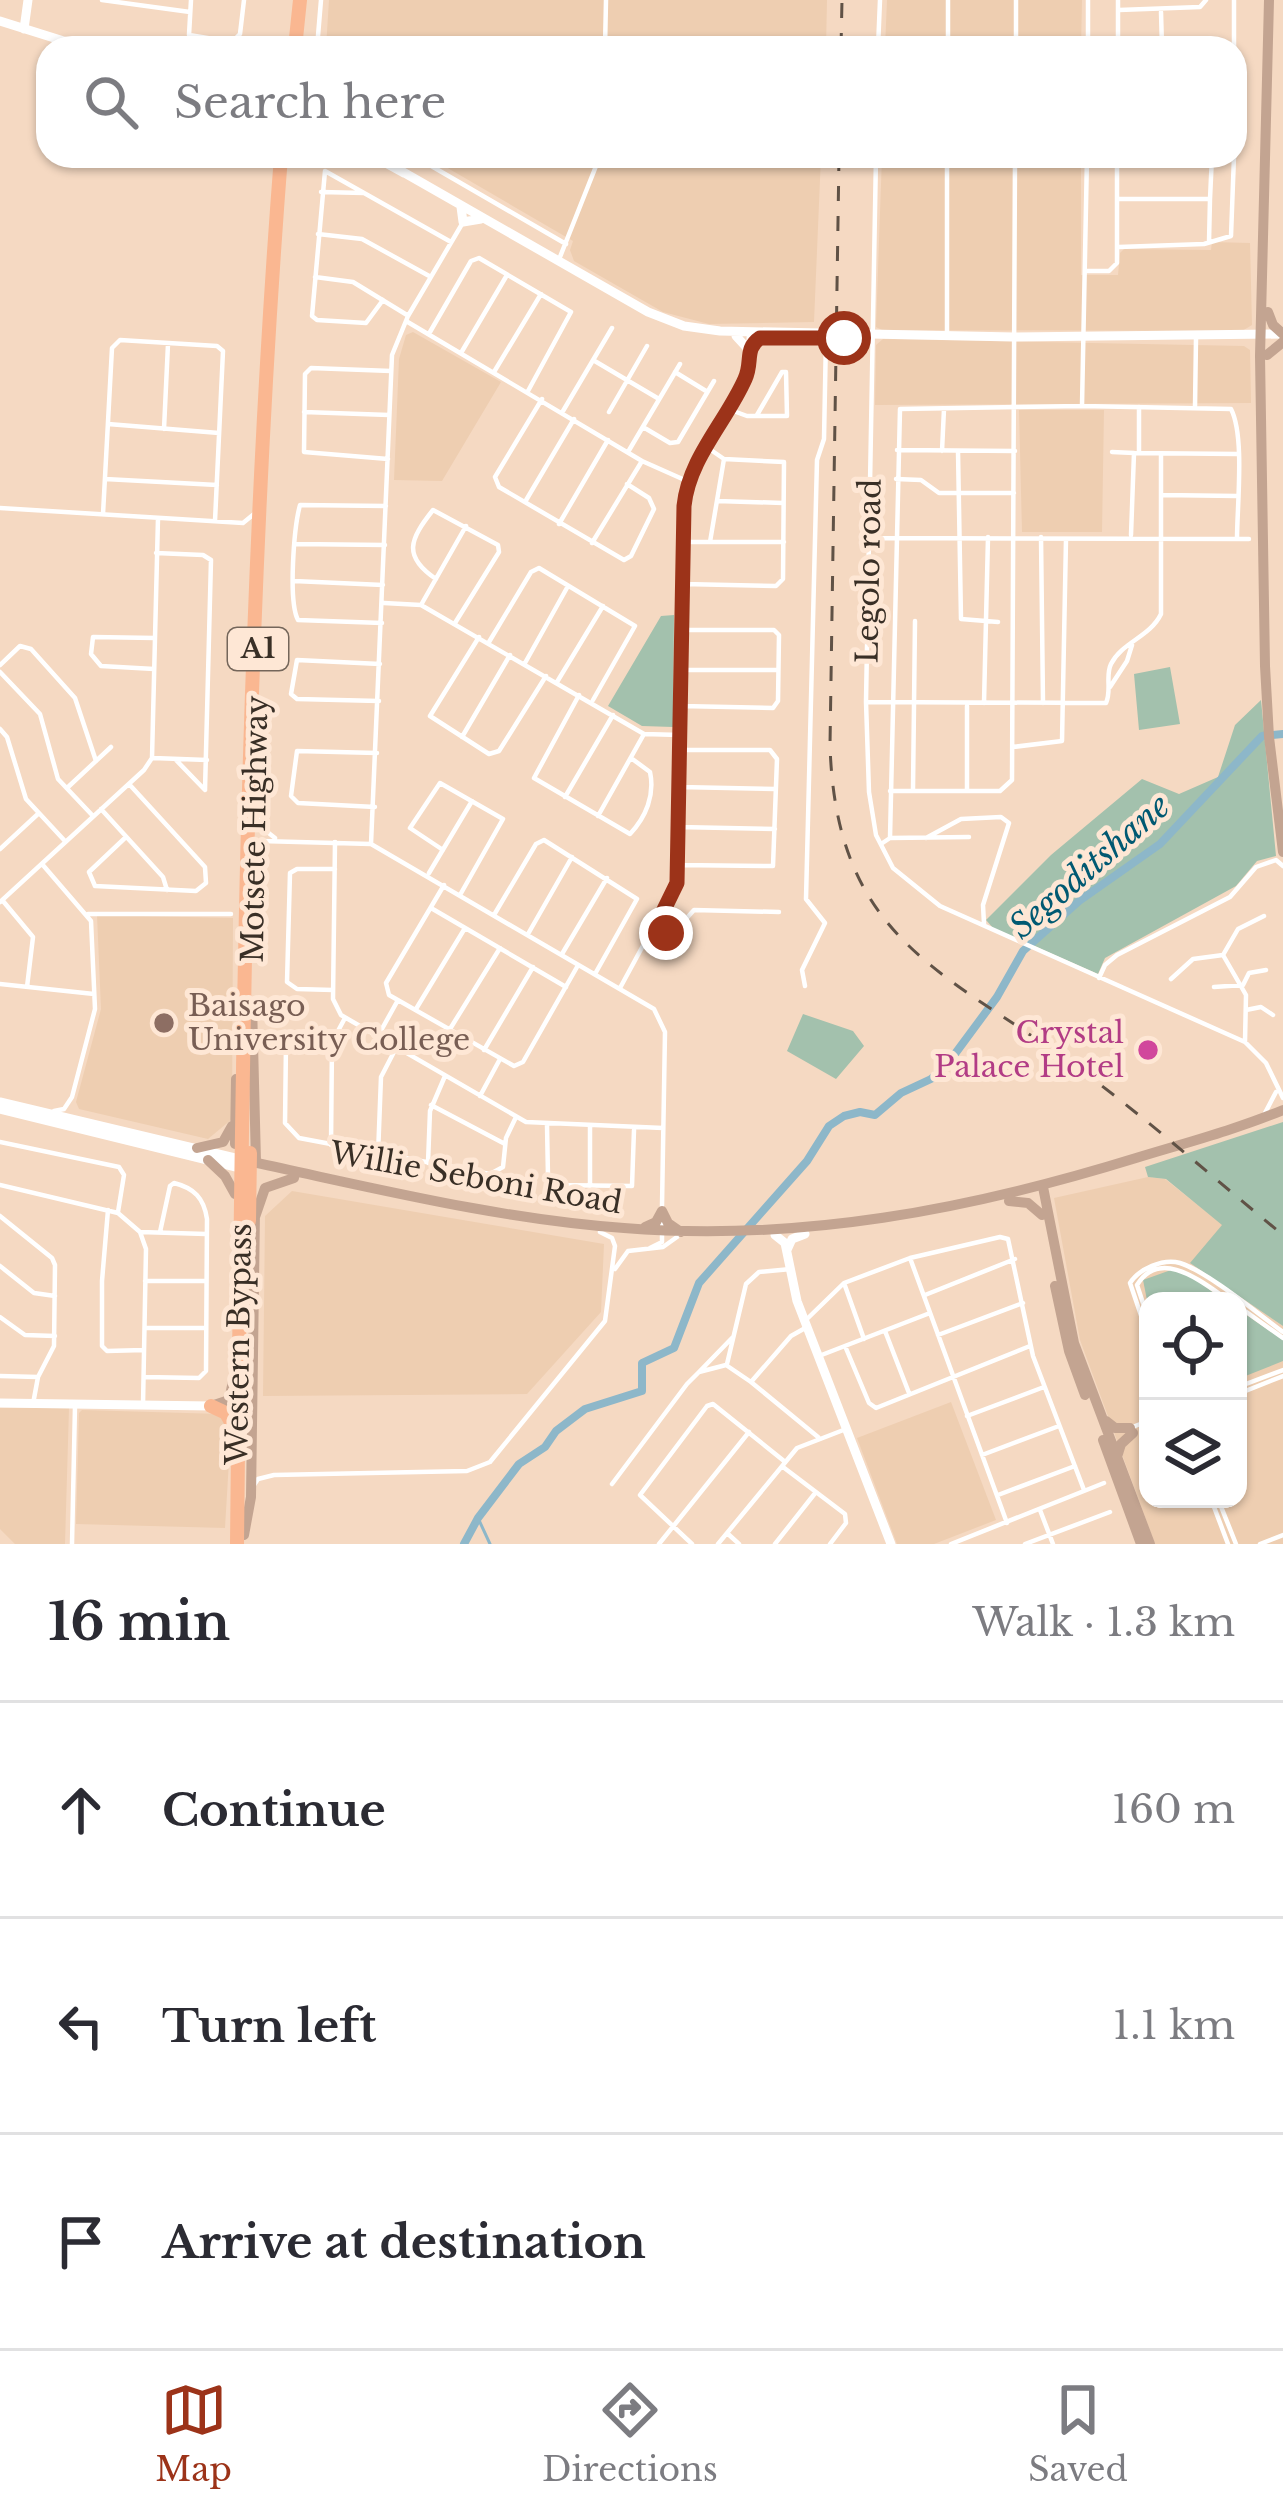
<!DOCTYPE html>
<meta charset="utf-8">
<style>
:root{--surface:#fff;--page:#f7f7f7;--text:#2b2b33;--muted:#7c7c81;--line:#e1e1e2;--accent:#9c3319}
body{margin:0;font-family:"Libre Baskerville",serif;background:var(--page);color:var(--text)}
.controls{position:absolute;right:36px;bottom:36px;display:grid;overflow:hidden;border-radius:24px;box-shadow:0 3px 9px #0004}
.controls button{width:108px;height:108px;display:grid;place-items:center;padding:0;border:0;border-bottom:3px solid var(--line);background:var(--surface);color:var(--text);font:60px sans-serif}
.stop{position:absolute;width:36px;height:36px;margin:-27px;border:9px solid #9c3319;border-radius:50%;background:#fff}
.stop.end{background:#9c3319;border-color:#fff;box-shadow:0 3px 12px #0008}
.list{margin:0;padding:0;list-style:none}
h2{display:flex;justify-content:space-between;align-items:center;height:156px;margin:0;padding:0 48px;font-size:51px}
h2 small{font-size:39px;font-weight:400;color:var(--muted)}
.list li{display:grid;grid-template-columns:78px 1fr auto;gap:36px;align-items:center;box-sizing:border-box;height:216px;padding:0 48px;border-top:3px solid var(--line)}
.list b{display:block;font-size:45px;white-space:nowrap}
.list em{font-size:39px;font-style:normal;color:var(--muted)}
.icon{flex:none;width:66px;height:66px;fill:none;stroke:currentColor;stroke-width:2;stroke-linecap:round;stroke-linejoin:round}
.map{position:relative;flex:none;width:1283px;height:1544px;overflow:hidden}
.search{position:absolute;background:var(--surface);box-shadow:0 3px 9px #0004;left:36px;right:36px;top:36px;height:132px;display:flex;align-items:center;gap:30px;box-sizing:border-box;padding:0 42px;border-radius:36px;color:var(--muted);font-size:45px}
.sheet{height:804px;background:var(--surface)}
nav{display:flex;justify-content:space-around;align-items:center;box-sizing:border-box;height:168px;border-top:3px solid var(--line);background:var(--surface);font-size:33px;color:var(--muted)}
nav a{display:grid;justify-items:center;gap:6px}
nav .on{color:var(--accent)}
.map>svg:first-child{display:block}
.built{fill:#eeceb1;fill-rule:evenodd}
.green{fill:#a3c1ad}
.lines{fill:none;stroke-linecap:round;stroke-linejoin:round}
.stream{stroke:#8db7c9;stroke-width:3}
.river{stroke:#8db7c9;stroke-width:8}
.street{stroke:#fff;stroke-width:4.5}
.secondary{stroke:#fff;stroke-width:9}
.primary{stroke:#c3a491;stroke-width:10}
.highway{stroke:#fab791;stroke-width:14}
.rail{stroke:#605246;stroke-width:3;stroke-dasharray:15 15;stroke-linecap:butt}
.route{stroke:#9c3319;stroke-width:15}
.education-dot{fill:#8d6e63;stroke:#fee7d5;stroke-width:4.5}
.hotel-dot{fill:#d1479c;stroke:#fee7d5;stroke-width:4.5}
.labels{text-anchor:middle;stroke-width:10;stroke-linejoin:round;paint-order:stroke}
.shield{fill:#fee7d5;stroke:#74665a;stroke-width:3}
.shield-label{font-size:27px;font-weight:bold;fill:#392f26}
.street-label{font-size:30px;fill:#392f26;stroke:#fee7d5}
.education-label{font-size:30px;fill:#785e54;stroke:#fee7d5;text-anchor:start}
.hotel-label{font-size:30px;fill:#b23c85;stroke:#fee7d5;text-anchor:end}
.water-label{font-size:33px;font-style:italic;fill:#015972;stroke:#fee7d5}
</style>
<div class="map">
<svg width="1283" height="1544" viewBox="0 0 1283 1544">
<rect width="100%" height="100%" fill="#f5d9c2"/>
<!-- built -->
<path class="built" d="M329,0H827L826,48H326Z
M887,0H1082L1081,48H885Z
M427,156H821L814,322L709,324L663,312L574,261L570,250L573,241Z
M882,156H1081V275H1118L1120,253L1124,249L1211,250L1212,242L1250,243L1252,325L1242,331L882,330L876,327Z
M413,332L501,382L442,481L394,480L399,359L406,335Z
M883,339L1244,346L1250,350L1251,403L875,405L876,345Z
M1019,410H1104L1102,532H1022Z
M97,915L233,918L232,1119L208,1139L79,1109L76,1102L101,1009Z
M1148,1177L1165,1179L1223,1225L1191,1264L1283,1326V1544H1155L1080,1340L1054,1198ZM1148,1301H1238V1499H1148Z
M292,1191L604,1244L601,1312L527,1394L263,1396L265,1216Z
M951,1402L996,1520L934,1544H897L857,1438Z
M0,1408H69L65,1544H15L0,1529Z
M82,1410L221,1414L226,1426L231,1427L225,1528L76,1524L79,1413Z"/>
<!-- green -->
<path class="green" d="M674,615L673,727L642,726L608,706L661,616Z
M1170,667L1180,724L1139,730L1134,674Z
M1261,700L1276,856L1257,861L1236,886L1105,958L1098,974L993,928L986,920L1051,855L1142,779L1179,794L1218,777L1235,725Z
M803,1014L853,1031L864,1046L836,1079L787,1051Z
M1283,1122V1326L1190,1263L1222,1225L1166,1179L1148,1177L1145,1167Z
M1171,1270L1192,1276L1224,1301H1148V1305L1143,1280Z
M1245,1314L1283,1340V1361L1238,1379V1319Z"/>
<g class="lines">
<!-- stream -->
<path class="stream" d="M478,1518L490,1544"/>
<!-- river -->
<path class="river" d="M464,1544L478,1518L519,1464L545,1447L556,1431L585,1409L642,1391V1363L674,1348L699,1283L807,1161L829,1126L844,1116L860,1112L875,1115L901,1093L931,1079L946,1066L997,997L1023,951L1079,901L1160,844L1262,736L1283,734"/>
<!-- street -->
<path class="street" d="M102,0L190,12
M191,0L189,35L232,42L240,34L244,0
M948,0V48
M1119,10L1200,7L1206,0
M1161,12L1162,48
M317,48L321,0
M605,48L606,0
M878,48L880,0
M1016,48V0
M1088,48V0
M1118,48V0
M1234,48V0
M414,156L566,244
M876,156L866,702L869,792L876,835L893,868L940,906L1245,1042L1266,1063L1283,1098
M1161,163V156
M321,192L364,193
M1118,199H1210L1209,242
M1210,199L1212,156
M318,234L362,239L431,277
M1119,247L1204,244L1231,236L1234,156
M558,262L600,156
M1086,271H1109L1117,263V156
M315,277L353,282L407,315
M383,300L366,323L317,320L312,316L325,171L451,242
M406,321L642,461L687,481
M430,332L471,261L479,258L571,312L528,391
M947,336V156
M461,353L507,275
M593,360L659,399
M494,372L541,294
M675,372L706,391
M542,399L495,477L499,487L624,560L631,556L654,509L649,498L627,484
M1082,406L1087,156
M1195,407L1196,338
M728,409L747,416H787L786,372
M563,411L612,328
M304,412L389,415
M609,412L647,346
M757,415L782,372H786
M108,424L219,433
M643,427L670,443L678,442L714,381
M164,429L168,344
M897,450L1015,451
M942,451L944,409
M958,451L961,619L998,622
M628,452L680,364
M1112,452L1134,453
M1139,453V407
M388,459L304,452L305,374L311,368L391,371
M105,479L217,485
M896,479L921,480L939,493H1014
M1162,495L1237,496
M717,501L783,503
M525,502L574,419
M0,508L243,523L254,514
M103,514L112,348L120,340L217,346L223,351L215,521
M559,524L608,440
M1131,535L1134,453L1237,454
M1041,537L1043,703
M871,538L1249,539
M683,542H784
M710,542L724,459
M592,543L642,461
M296,544L385,545
M156,553L203,555L211,560L205,790
M436,579C402,556 410,539 433,510L498,545L499,552L455,623
M294,581L383,585
M683,584L776,586L783,579L784,462L724,459L708,448
M384,603L421,605L644,734L680,735
M421,605L466,526
M382,623L298,620C288,601 294,527 300,505L386,506
M479,637L430,716L489,754L499,751L546,676
M489,642L531,572L539,568L635,626L593,700
M525,663L568,586
M0,665L20,646L31,649L75,698L96,761
M154,669L101,666L91,654L93,637L155,638
M682,670H778
M0,672L40,714L58,779L93,816
M557,682L603,606
M1110,687L1127,661L1132,645
M579,695L534,778L630,834C646,817 655,795 650,772L631,758
M379,701L297,699L291,694L297,660L380,664
M868,702L1106,703C1112,690 1105,676 1111,664C1122,642 1150,637 1161,614V455
M984,703L988,537
M681,706L773,708L778,701L779,635L774,630H681
M967,706V790
M0,729L7,737L26,799L64,840
M462,737L510,655
M1013,747L1062,741L1066,539
M153,758L207,760
M176,760L205,790
M679,787L775,789
M67,788L111,747
M913,789L915,621
M890,791H1000L1012,780L1015,156
M565,797L613,715
M375,807L298,803L291,796L297,751L377,753
M101,809L163,877L167,890
M255,812L261,827L275,838
M598,816L644,734
M678,827L775,829
M126,837L89,872L95,886L196,891L206,883L205,867L129,784
M890,838L900,409L1082,406L1231,409C1245,436 1237,506 1237,539
M926,838L961,819L1001,817L1009,823L983,905L984,924
M335,842L333,999L341,1015L526,1122L663,1128
M371,844L392,355L408,316L462,224
M881,844L890,838L969,837
M254,848L261,841L371,844L654,1009L665,1032L662,1206
M0,849L39,813
M443,850L410,828L440,783L503,819L460,895
M42,864L91,921L95,1009L72,1097L64,1109L54,1111
M678,865L773,866L777,759L770,750H679
M429,873L472,801
M444,885L386,983L389,995L514,1066L523,1062L577,967
M3,901L33,937L27,987
M0,902L144,770L152,758L158,518
M431,908L566,987
M88,914H231
M494,915L536,844L544,840L637,899L595,974
M670,929L678,933L675,940L666,937Z
M676,930L694,910L779,912
M528,934L572,857
M562,954L607,878
M1223,955L1246,995L1245,1042
M1223,955L1238,929L1264,916
M1099,978L1105,965L1117,955L1230,897L1256,867L1276,860L1283,866
M1171,979L1193,959L1223,955
M0,984L94,994
M805,986L802,970L825,923L806,899L817,460L824,439L826,337
M1214,987L1243,985L1249,973L1266,970
M620,988L677,883L684,500L697,465L747,375L749,334
M333,990L297,989L287,982L290,873L297,869H335
M416,1009L465,928
M1246,1010L1261,1007L1273,1015
M450,1029L500,948
M378,1036L398,1000
M333,1039H291L286,1043L285,1123L299,1138L490,1174L503,1167L506,1138L516,1117
M484,1050L533,967
M480,1096L500,1059
M431,1105L505,1144
M1265,1113L1276,1092
M547,1125L548,1177L555,1185L632,1186L634,1130
M590,1126V1186
M0,1142L119,1167L124,1175L118,1212
M331,1145L332,1042L345,1018
M378,1155L381,1077L395,1050
M428,1163L430,1111L445,1076
M0,1185L118,1213L140,1232L146,1249L143,1405
M108,1210L102,1281V1346L107,1351L144,1350
M0,1216L52,1258L55,1265L54,1346L38,1377L33,1404
M140,1232L206,1234
M650,1248L662,1242V1218
M910,1258L1007,1523
M0,1266L34,1293L55,1296
M615,1269L628,1251L663,1247L677,1237
M145,1281H205
M844,1283L864,1339
M925,1295L1015,1259
M1238,1306L1283,1338
M0,1317L25,1335L55,1336
M808,1318L844,1283L910,1258L1000,1237L1008,1239L1033,1356L1084,1490
M1148,1318L1137,1285C1161,1246 1204,1284 1230,1301
M807,1327L791,1336L751,1382L818,1437
M145,1328H205
M885,1331L909,1393
M938,1335L1023,1303
M1148,1336L1130,1283C1139,1269 1163,1258 1180,1263C1208,1272 1257,1313 1283,1332
M845,1346L869,1403L876,1408L1030,1346
M819,1356L930,1313
M727,1364L746,1284L759,1272L791,1269
M699,1372L732,1338
M0,1376L38,1377
M144,1377L199,1378L206,1371L207,1219C204,1198 194,1188 174,1183L170,1186L160,1232
M1238,1387L1283,1370
M1238,1394L1283,1376
M967,1416L1044,1387
M1130,1428L1148,1421
M982,1455L1059,1426
M783,1467L845,1514L846,1523L830,1544
M612,1484L687,1384L699,1372L726,1365L751,1382
M254,1485L258,1479L274,1475L467,1471L490,1462L605,1321L615,1246L612,1238L600,1232
M998,1495L1075,1466
M1211,1499L1228,1544
M1218,1499L1236,1544
M1040,1510L1053,1544
M727,1533L739,1544
M72,1544L75,1406
M659,1544L749,1432
M692,1544L640,1495L707,1406L713,1404L784,1461
M718,1544L797,1448L846,1429
M775,1544L816,1492
M951,1544L1104,1483
M1025,1544L1110,1512
M1260,1544L1283,1535"/>
<!-- secondary -->
<path class="secondary" d="M0,21L86,48
M24,29L28,0
M373,156L404,173
M403,172L648,312L684,326L720,331L1014,337L1283,334
M461,207L463,222L481,219
M736,336L748,349L760,338
M0,1102L235,1158
M0,1109L235,1167
M775,1235L785,1243L797,1301L891,1544
M787,1250L792,1239L805,1234
M0,1403L211,1406"/>
<!-- primary -->
<path class="primary" d="M1269,0L1260,356L1265,666L1269,737L1283,852
M1268,312L1273,325L1283,334
M1267,355L1283,342
M252,1004L256,1162
M235,1144L236,1079
M197,1148L223,1142L232,1126
M208,1160L225,1176L235,1194
M247,1161C371,1187 497,1219 624,1228C800,1242 968,1210 1136,1158C1185,1143 1235,1130 1283,1110
M1043,1187L1074,1343L1150,1544
M1009,1201L1028,1203L1042,1215
M255,1217L265,1188L294,1178
M645,1227L656,1222L662,1211L668,1223L681,1232
M1055,1286L1069,1351L1085,1395
M211,1406L229,1400L233,1381
M1106,1421L1115,1428H1130
M1103,1440L1141,1544
M1117,1457L1121,1444L1133,1433
M244,1535L251,1497L255,1211"/>
<!-- highway -->
<path class="highway" d="M295,48L300,0
M249,1221L250,1153
M211,1406L226,1413L235,1429
M237,1544C242,1081 245,618 281,156"/>
<!-- rail -->
<path class="rail" d="M841,48L842,0
M839,156L830,745C836,943 948,972 1085,1073C1153,1124 1217,1181 1283,1235"/>
</g>
<g class="lines">
<!-- route -->
<path class="route" d="M666,933L656,926L677,883L684,506C689,458 726,422 745,379C753,362 744,349 760,338H844"/>
</g>
<!-- markers -->
<circle class="education-dot" cx="164" cy="1023" r="12"/>
<circle class="hotel-dot" cx="1148" cy="1050" r="12"/>
<g class="labels">
<!-- shield labels -->
<rect class="shield" x="228" y="628" width="60" height="42" rx="9"/>
<g class="shield-label">
<text x="258" y="658">A1</text>
</g>
<!-- street labels -->
<g class="street-label">
<text transform="translate(869 571) rotate(-89)" y="10">Legolo road</text>
<text transform="translate(255 829) rotate(-89)" y="10">Motsete Highway</text>
<text transform="translate(476 1178) rotate(10)" y="10">Willie Seboni Road</text>
<text transform="translate(239 1344) rotate(-89)" y="10">Western Bypass</text>
</g>
<!-- education labels -->
<g class="education-label">
<text x="188" y="1016">Baisago<tspan x="188" dy="34">University College</tspan></text>
</g>
<!-- hotel labels -->
<g class="hotel-label">
<text x="1124" y="1043">Crystal<tspan x="1124" dy="34">Palace Hotel</tspan></text>
</g>
<!-- water labels -->
<g class="water-label">
<text transform="translate(1089 866) rotate(-41)" y="12">Segoditshane</text>
</g>
</g>
</svg>
<div class="controls">
<button><svg class="icon" aria-label="locate" viewBox="0 0 24 24"><circle cx="12" cy="12" r="6"/><path d="M12 2v4M12 18v4M2 12h4M18 12h4"/></svg></button>
<button><svg class="icon" aria-label="layers" viewBox="0 0 24 24"><path d="M12 4l9 5-9 5-9-5zM3 14l9 5 9-5"/></svg></button>
</div>
<div class="stop" style="left:844px;top:338px"></div>
<div class="stop end" style="left:666px;top:933px"></div>
<div class="search"><svg class="icon" aria-label="search" viewBox="0 0 24 24"><circle cx="10" cy="10" r="6"/><path d="M15 15l6 6"/></svg>Search here</div>
</div>
<section class="sheet">
<h2>16 min<small>Walk · 1.3 km</small></h2>
<ul class="list">
<li><svg class="icon" aria-label="ahead" viewBox="0 0 24 24"><path d="M12 20V5M6 11l6-6 6 6"/></svg><div><b>Continue</b></div><em>160 m</em></li>
<li><svg class="icon" aria-label="left" viewBox="0 0 24 24"><path d="M17 20v-9H6M10 6l-5 5 5 5"/></svg><div><b>Turn left</b></div><em>1.1 km</em></li>
<li><svg class="icon" aria-label="arrive" viewBox="0 0 24 24"><path d="M6 21V4h12l-3 4 3 4H6"/></svg><div><b>Arrive at destination</b></div></li>
</ul>
</section>
<nav>
<a class="on"><svg class="icon" aria-label="map" viewBox="0 0 24 24"><path d="M3 6l6-2 6 2 6-2v14l-6 2-6-2-6 2zM9 4v14M15 6v14"/></svg>Map</a>
<a><svg class="icon" aria-label="directions" viewBox="0 0 24 24"><path d="M12 3l9 9-9 9-9-9zM9 14v-3h6M13 9l2 2-2 2"/></svg>Directions</a>
<a><svg class="icon" aria-label="saved" viewBox="0 0 24 24"><path d="M7 4h10v16l-5-4-5 4z"/></svg>Saved</a>
</nav>
